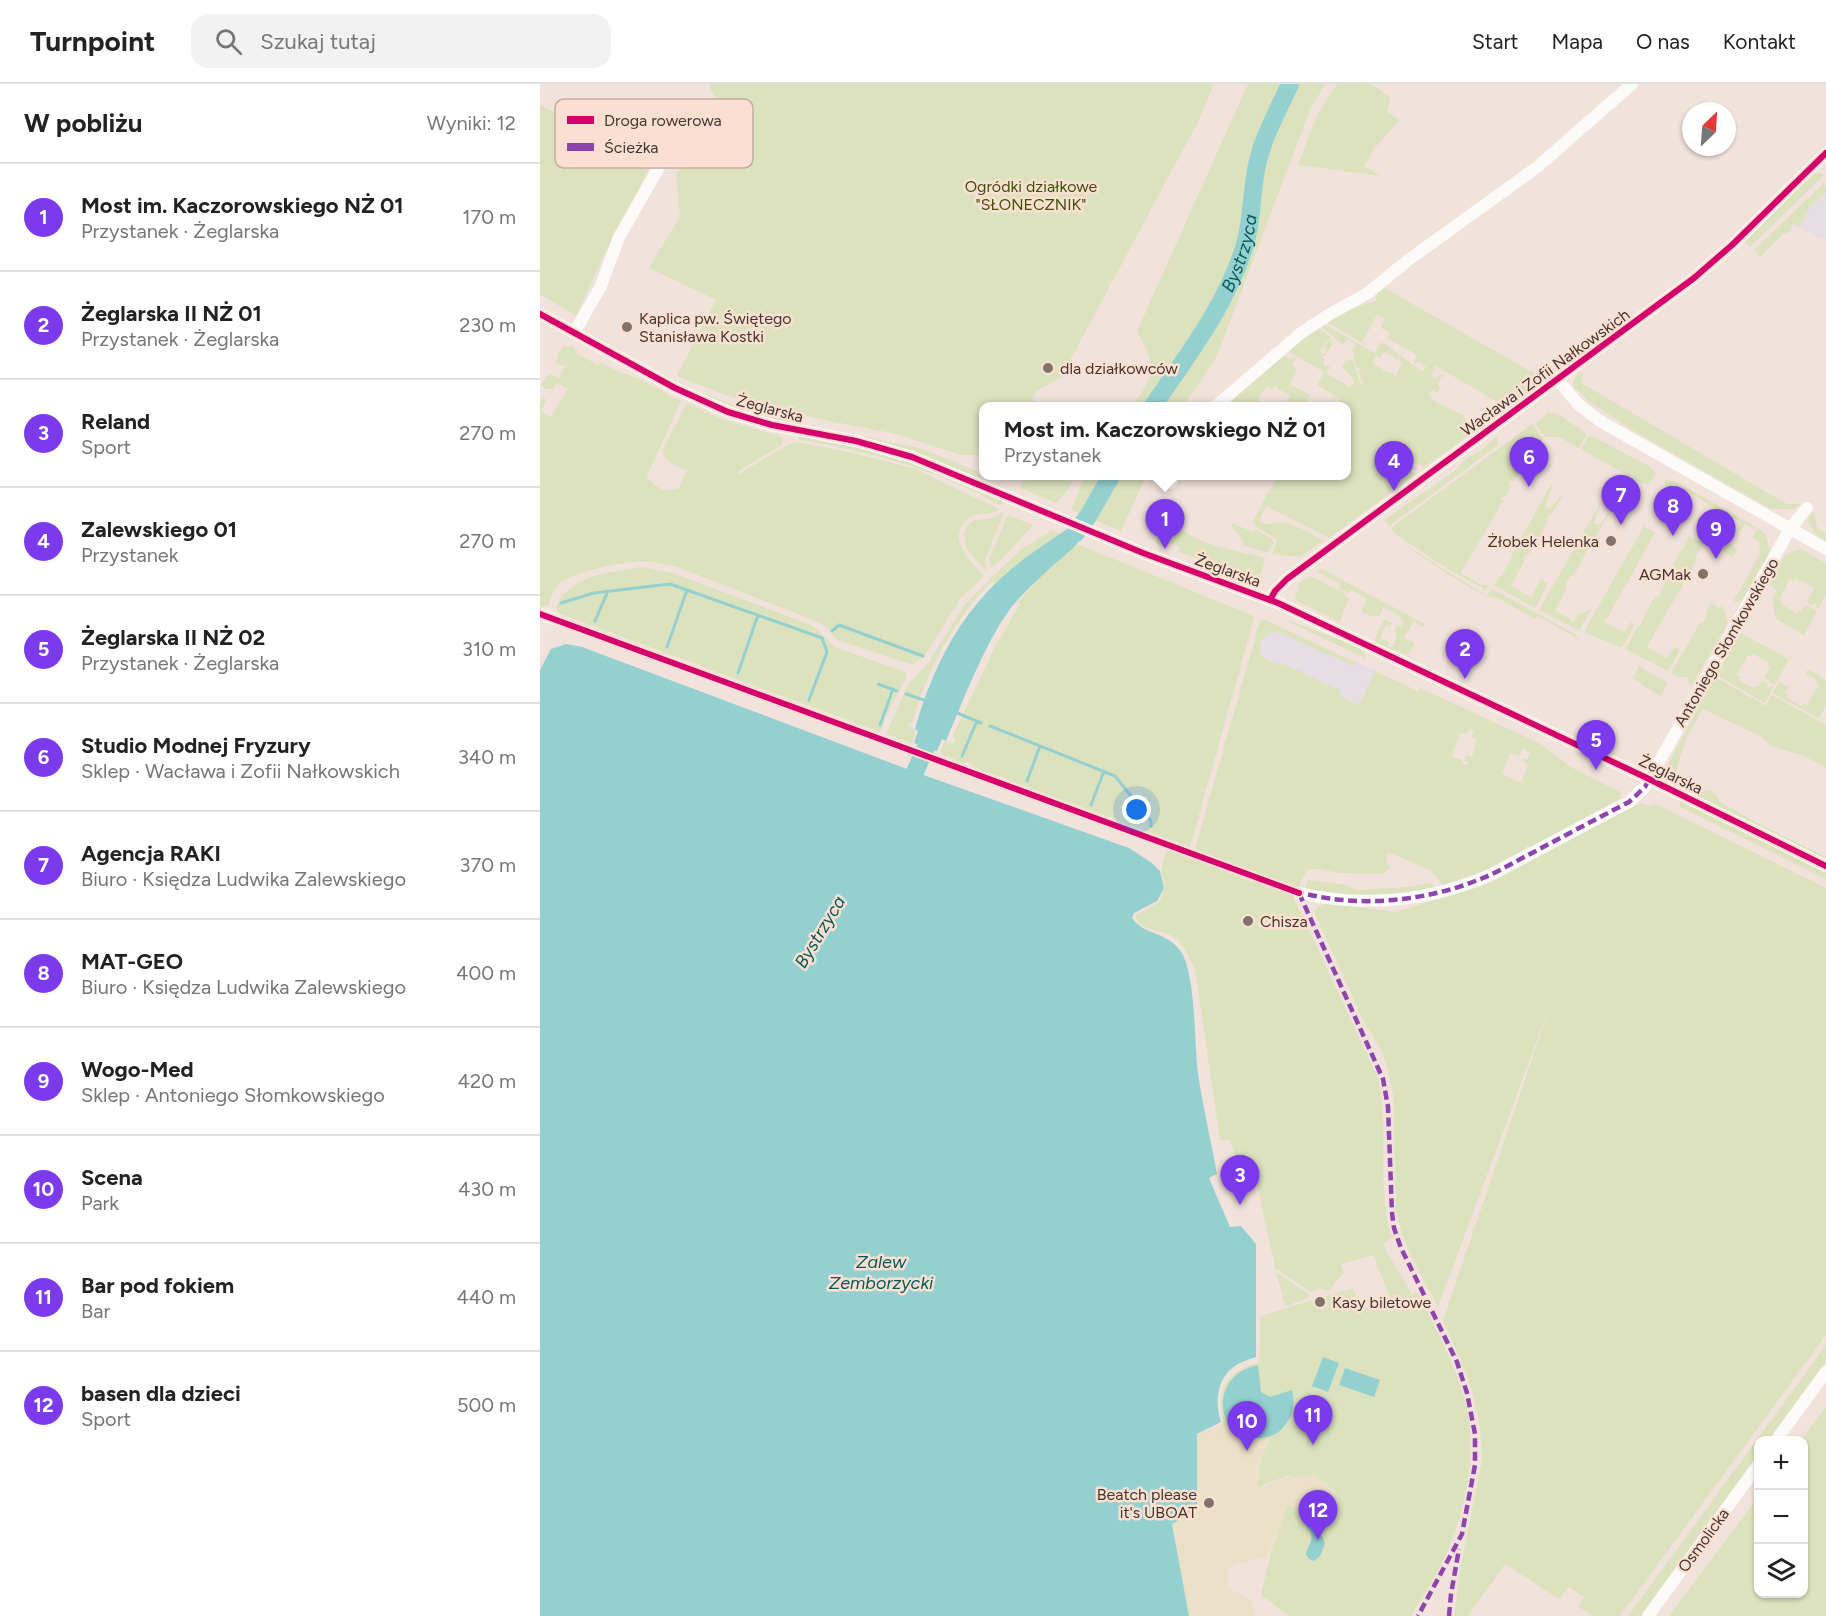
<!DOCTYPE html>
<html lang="pl">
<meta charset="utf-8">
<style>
:root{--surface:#fff;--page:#f2f2f2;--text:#222;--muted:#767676;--line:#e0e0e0;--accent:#7c3aed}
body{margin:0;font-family:Figtree,sans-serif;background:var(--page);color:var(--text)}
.controls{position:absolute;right:18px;bottom:18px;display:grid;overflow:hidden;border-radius:12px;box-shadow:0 2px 4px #0004}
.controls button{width:54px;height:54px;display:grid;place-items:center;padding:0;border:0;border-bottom:2px solid var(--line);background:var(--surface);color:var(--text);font:30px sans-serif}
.compass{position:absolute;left:1142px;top:18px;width:54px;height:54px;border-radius:50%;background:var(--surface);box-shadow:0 2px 4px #0004;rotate:25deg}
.you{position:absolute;left:597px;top:726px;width:21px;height:21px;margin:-15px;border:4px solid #fff;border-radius:50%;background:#1a73e8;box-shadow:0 0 0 9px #1a73e833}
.badge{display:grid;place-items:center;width:39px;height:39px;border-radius:50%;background:var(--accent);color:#fff;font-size:20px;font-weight:700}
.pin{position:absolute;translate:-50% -50px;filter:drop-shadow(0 2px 3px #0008)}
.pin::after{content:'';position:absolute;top:32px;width:21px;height:18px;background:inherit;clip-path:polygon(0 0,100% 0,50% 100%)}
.popup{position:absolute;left:439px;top:318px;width:372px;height:78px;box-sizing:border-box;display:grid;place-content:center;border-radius:12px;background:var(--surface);filter:drop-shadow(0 2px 4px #0005);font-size:20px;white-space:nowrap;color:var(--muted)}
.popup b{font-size:22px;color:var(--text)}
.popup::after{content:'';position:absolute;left:50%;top:100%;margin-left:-12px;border:12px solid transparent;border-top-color:var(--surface)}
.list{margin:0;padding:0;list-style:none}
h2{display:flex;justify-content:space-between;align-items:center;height:78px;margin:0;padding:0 24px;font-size:26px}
h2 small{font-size:20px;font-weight:400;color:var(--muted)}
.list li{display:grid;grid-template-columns:39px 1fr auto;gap:18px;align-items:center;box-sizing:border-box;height:108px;padding:0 24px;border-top:2px solid var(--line)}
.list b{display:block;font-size:22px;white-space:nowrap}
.list p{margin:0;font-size:20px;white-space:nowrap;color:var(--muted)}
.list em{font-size:20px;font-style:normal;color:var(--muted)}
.icon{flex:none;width:33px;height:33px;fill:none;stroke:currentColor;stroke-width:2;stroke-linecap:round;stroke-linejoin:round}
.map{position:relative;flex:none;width:1286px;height:1532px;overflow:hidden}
header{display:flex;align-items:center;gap:36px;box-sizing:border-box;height:84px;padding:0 30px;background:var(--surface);border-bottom:2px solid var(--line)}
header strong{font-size:28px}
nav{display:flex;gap:33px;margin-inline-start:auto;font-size:21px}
.search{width:420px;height:54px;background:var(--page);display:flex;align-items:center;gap:15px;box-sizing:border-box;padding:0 21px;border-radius:18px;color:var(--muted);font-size:22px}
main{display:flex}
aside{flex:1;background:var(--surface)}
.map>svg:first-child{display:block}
.commercial{fill:#e7dde5}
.industrial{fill:#e7dee5}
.green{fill:#dce2be;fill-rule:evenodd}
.sand{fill:#ebe0c8}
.water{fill:#95d0d0}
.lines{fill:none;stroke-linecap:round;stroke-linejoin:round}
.stream{stroke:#95d0d0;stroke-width:3}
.river{stroke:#95d0d0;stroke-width:18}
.minor{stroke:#fdfbfa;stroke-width:12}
.quiet{stroke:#8e44ad;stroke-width:4.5;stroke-dasharray:9 4.5;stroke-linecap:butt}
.cycleway-casing{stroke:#fbe0d1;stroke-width:10}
.cycleway{stroke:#d6006c;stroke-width:6}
.poi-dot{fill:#80736b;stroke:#fbe0d1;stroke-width:2}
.labels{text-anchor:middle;stroke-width:5;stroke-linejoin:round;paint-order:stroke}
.park-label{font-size:16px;fill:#3d510b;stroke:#fbe0d1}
.poi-label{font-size:16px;fill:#43362f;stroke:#fbe0d1;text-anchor:start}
.street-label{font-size:16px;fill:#43362f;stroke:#fbe0d1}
.water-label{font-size:18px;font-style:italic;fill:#02585a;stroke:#fbe0d1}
.key{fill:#fbe0d1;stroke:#c4ada0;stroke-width:1.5}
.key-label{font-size:16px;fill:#43362f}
</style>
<header>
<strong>Turnpoint</strong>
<div class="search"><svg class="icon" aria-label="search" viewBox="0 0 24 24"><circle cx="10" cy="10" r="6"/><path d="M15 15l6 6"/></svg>Szukaj tutaj</div>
<nav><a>Start</a><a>Mapa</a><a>O nas</a><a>Kontakt</a></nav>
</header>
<main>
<aside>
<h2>W pobliżu<small>Wyniki: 12</small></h2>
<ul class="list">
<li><span class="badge">1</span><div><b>Most im. Kaczorowskiego NŻ 01</b><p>Przystanek · Żeglarska</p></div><em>170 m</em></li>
<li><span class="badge">2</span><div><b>Żeglarska II NŻ 01</b><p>Przystanek · Żeglarska</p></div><em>230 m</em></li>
<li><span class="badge">3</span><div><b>Reland</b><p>Sport</p></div><em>270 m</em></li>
<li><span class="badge">4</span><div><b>Zalewskiego 01</b><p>Przystanek</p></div><em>270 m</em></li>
<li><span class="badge">5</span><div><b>Żeglarska II NŻ 02</b><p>Przystanek · Żeglarska</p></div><em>310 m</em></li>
<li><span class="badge">6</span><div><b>Studio Modnej Fryzury</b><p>Sklep · Wacława i Zofii Nałkowskich</p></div><em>340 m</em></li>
<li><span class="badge">7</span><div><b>Agencja RAKI</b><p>Biuro · Księdza Ludwika Zalewskiego</p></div><em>370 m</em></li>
<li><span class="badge">8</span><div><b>MAT-GEO</b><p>Biuro · Księdza Ludwika Zalewskiego</p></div><em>400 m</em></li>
<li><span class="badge">9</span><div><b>Wogo-Med</b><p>Sklep · Antoniego Słomkowskiego</p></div><em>420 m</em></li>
<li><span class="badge">10</span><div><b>Scena</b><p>Park</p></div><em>430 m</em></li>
<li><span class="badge">11</span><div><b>Bar pod fokiem</b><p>Bar</p></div><em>440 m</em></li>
<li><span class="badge">12</span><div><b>basen dla dzieci</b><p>Sport</p></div><em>500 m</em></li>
</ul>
</aside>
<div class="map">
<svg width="1286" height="1532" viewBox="0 0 1286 1532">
<rect width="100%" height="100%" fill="#f1e3db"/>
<!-- commercial -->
<path class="commercial" d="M1286,108V155L1282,153L1281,155L1259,143L1270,123Z"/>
<!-- industrial -->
<path class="industrial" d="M725,538L836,587L820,624L712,573Z"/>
<!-- green -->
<path class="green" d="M168,0H674L658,38L521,293L497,307L492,316L503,322H444L443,371H421L356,350L280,335L188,312L137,292L176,216L109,184L140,132L136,91L150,60L190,44Z
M708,0H786L771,23L677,272L644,322H591C617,291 616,282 597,247Z
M797,0H831L850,13L847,28L860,36L834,65L825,82L841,92L758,81L777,31Z
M0,21L111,81L64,171L36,232L0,210Z
M1276,89L1285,90L1210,163L1205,158L1270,92Z
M1285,98L1286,108L1270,123L1259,143L1252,140L1251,147L1241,152L1220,173L1214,166Z
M843,203L995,290L996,301L974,318L970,317L968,318L970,321L962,326L956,319L957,318L896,282L891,292L896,294L901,290L906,292L901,293L899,299H896L900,303L897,309L893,306L888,309L895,318L923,331L935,347L885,383L874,378L872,382L878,386L874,385L872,387L876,390L789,454L746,432L747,428L744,431L726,422L719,436C728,445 736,435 747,439C759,443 773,450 783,457L760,473L732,470L737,455L716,443L713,438L728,408L731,409L730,406L735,397L727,392H807V354L809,350L807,348V322H797L800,315L777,301L784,288L746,266L778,244L791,253L781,265L780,268L784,270L787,265L784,263L791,255L793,257L791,258L793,261L784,272L780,270L784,276V281L790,282L786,289L810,303L814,298L811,295L812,293L801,283L807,275L809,277L812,274L821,301L823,298L818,288L820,284L816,283L812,266L816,260L808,255L803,261L780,242L784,240L835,269L841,258C855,266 868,278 883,287L886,283L878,278L876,280L874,279L877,271L847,254L850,249L841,244L845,235L837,231L822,258L834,266L785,237L815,223L836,217L838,205ZM844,268L862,278L856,292L846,287L844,288L843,285L832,279L836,272L840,274Z
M24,262H32L37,266L36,269L58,281L60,278L79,288L98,294L141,317L106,394L122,406L138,405L147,387C137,381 122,379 123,365L147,319L181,335L243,353V359L240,362L198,387L199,390L249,360L256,358L309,368L373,384L457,424L459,425C452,431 446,429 437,430C431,432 426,436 422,441C411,460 431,476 442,490L443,493L421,514L384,573L373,581L297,556L285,542L276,537L137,483C127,481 116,478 105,477C85,477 33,488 19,500C14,504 11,515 8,521L0,523V318L4,312L6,318L1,327L11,333L28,305L18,299L12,305H6L1,301L9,289L19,294L25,283L15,278L19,270L17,269Z
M741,270L750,275L753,273L756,275L752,281L757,286L750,300L770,311L767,317L772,320L770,322H744L750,312L734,302L732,305L726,302L718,316L728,322H684Z
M102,279L149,304L209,327L246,337L380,364L437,387L441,395L354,361L250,340L206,328L143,302Z
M1040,288L1043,290L1041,298L1045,301L1247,420C1257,420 1268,417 1274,429C1276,433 1275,438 1277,443L1286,450V457L1276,451L1268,436L1271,429L1261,420L1254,425H1231L1095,348L1047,316L1037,305L1034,306L1033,296Z
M1009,328L1018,330L1046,349V352L1039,364L1019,353H1005L995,340Z
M992,340L1003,355L977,375L985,380L995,372L992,378L1000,383L998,385L999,387L996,392L983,385V381H979L980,386L974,397L969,398L971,402L966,412L959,414L963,417L921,489L941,501H949L946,506L911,487L854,449L851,444Z
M257,352L323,365L371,379L463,417L461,422C398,385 331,368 260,356Z
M957,352L958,361L849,442L844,436L902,396L916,386L922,378L941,366Z
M1052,352L1109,382L1117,390L1108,400L1101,399L1041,365L1048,353Z
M489,392H536L529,404L516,419L481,404L482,400Z
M545,392H606L581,447L531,426Z
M1125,395L1136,398L1216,443L1215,446L1205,440L1201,447L1198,445L1201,438L1133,400L1129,406L1125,402Z
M1011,401H1013L1005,422L1010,425L1021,411L1022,412L1011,432L1010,430L1006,436L1008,437L990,469L984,472V479L971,502L991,513L1001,495L1008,500L995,524L954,501C960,491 971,481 972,470Z
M1061,418L1054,439L1059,441L1071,426L1056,453L1051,455L1050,462L1034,491L1031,492L1026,499L1027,505L1015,526L1034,538L1039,530L1052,525L1039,546L999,526Z
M462,428L463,432L445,476L447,488L426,464L424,450C431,427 448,441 462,428Z
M626,430C649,462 691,464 725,474L722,488L713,493H708L639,468L640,463L626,458L624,463L615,459Z
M468,431L493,441L461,476L451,483L449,475Z
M692,439L713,448L715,445L732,455L734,459L727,469L704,462L703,457L692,442Z
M1104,442L1115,449L1065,538L1084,549L1091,538L1095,540L1082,564L1046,549L1045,546Z
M1218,444L1226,451L1230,467L1202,516L1196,519L1194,516L1220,470L1219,458L1212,453Z
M1163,445L1198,465L1193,473L1157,453Z
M512,446L521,450L499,464L455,500L452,497C412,538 388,584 372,639L369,638L367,642L376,646L372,659L346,650L368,601L388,579L425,520L480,466Z
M851,452L947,512L952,505L1035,550L1041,559L1035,553L998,532L995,535L958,514L945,512L911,492Z
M1149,452L1163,460L1155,474L1157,476L1107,563L1127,574L1134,562L1140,566L1128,587L1085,565L1098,542H1100L1114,513L1119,511L1124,502L1123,498L1141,466L1142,467Z
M537,460L714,532L710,549L650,763L431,682L432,679L426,678L425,680L400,669L404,657L417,661L413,659L415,655L412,653L456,561L480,520L478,518L506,487Z
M1261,465L1286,479V511L1278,525L1276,524L1277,521L1274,519L1272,522L1267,519L1274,504L1256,494L1254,497L1250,495L1239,515L1242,517L1241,520L1256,529L1258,526L1261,528L1265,521L1277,527L1264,551L1236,535L1232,515L1237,506L1228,500L1246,470Z
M101,483L133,489L269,540L276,544L295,563L365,588L367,593L352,620L340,648L18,529L16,523C31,490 69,489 101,483Z
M780,484L885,540L883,543L874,538L863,554L875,559L867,571C855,565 848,566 835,559L836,552L844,535L852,539L850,542L846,541L840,554L849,558L848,562L853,564L857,549L854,548L857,541L861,543L864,538L860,535L861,533L844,523L839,532H830L821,527L827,515L811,506L809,509L791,501L799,504L801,500L777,488Z
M771,492L805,510L804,512L810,515L802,529L803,531L799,538L758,518L754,510L758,507L759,499Z
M1171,519L1179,525L1182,520L1188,539L1152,601L1149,600L1147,593H1138L1131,589L1143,568H1145V565L1159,540L1163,538C1168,530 1166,526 1171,519Z
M723,535L815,578L813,582L738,548L728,550L722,557L720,569L728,577L749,582L801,607L799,612L819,621L835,587L878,607L880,604L999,659L1031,683L1080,708L1081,714L990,763L988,761L985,763V765L941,788L903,801L891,787L848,768L846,778L851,783L842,790L799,789L780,785H769L761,796L760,803L728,793L655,765L720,537ZM929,645L934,647L932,653L937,656L932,673L926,671L924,677L928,678L927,681L922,680L923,676L912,672L920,649H928ZM982,665L990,669L987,675L983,674L982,676L988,681L981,697L978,698L962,690L970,669L979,672Z
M748,536L819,563L824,568L825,574L749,538Z
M1201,549L1249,575L1235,601L1224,594L1230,583L1227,581L1228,578L1213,570L1211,572L1208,571L1196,591L1200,593L1198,596L1213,604L1215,602L1218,603L1222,596L1228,600L1227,603L1230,604L1232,602L1234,603L1225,619L1177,591Z
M1099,582L1128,599L1120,612L1092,594Z
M1268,585L1286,596V621L1279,635L1233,609L1239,598L1249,603L1245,609L1248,611L1247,614L1262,622L1264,620L1267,621L1279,601L1276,599L1277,596L1265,590Z
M1175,593L1226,622L1232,611L1286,641V684L1264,672L1234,663L1220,652L1163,625L1146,655L1134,694L1154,705L1160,708L1169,706L1176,710L1180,718L1217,739L1286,773V775L1136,702L1137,699L1127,693L1126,684Z
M1139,715L1286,788V795L1140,723Z
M1100,719L1110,722L1116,720L1286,804V1251L1080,1532H1052L1038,1522L1044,1513L1029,1503L1019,1515L965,1480L928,1532H914L921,1481L942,1376C941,1318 926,1287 903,1237L1012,916L898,1223C882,1192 863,1162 856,1128L853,1010L849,991L842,967L823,936L774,828L778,823L785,819L856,828L948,800Z
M626,766L753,812L839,996C849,1046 836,1106 852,1153L843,1161L871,1209L865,1212L878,1208C897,1247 919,1287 928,1330C936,1375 925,1427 907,1468C898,1490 883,1511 871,1532H750L746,1530L721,1511L750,1391L679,1417L664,1353L684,1340C675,1309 685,1286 718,1279L720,1266V1232L813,1204L821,1225L851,1216L833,1171L801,1180L804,1189L788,1207L778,1204L771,1208L735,1184L711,1074L697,1077L690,1056H680L655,886C649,873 643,858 630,851C617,845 603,847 596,834V831L619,818L625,804L621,786Z
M768,796L806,801L817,806L867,803L888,799H891L895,803C853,812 807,816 765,804Z
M736,1188L769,1210L767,1215L745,1222Z
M1286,1261V1277L1229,1356H1218V1371L1102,1532H1088Z
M1286,1323V1532H1129L1218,1413V1510H1264V1356H1261Z"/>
<!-- sand -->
<path class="sand" d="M685,1340C702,1354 708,1356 730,1354L719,1383L718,1404L749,1393L774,1392L796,1406L792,1424L747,1423L737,1454L726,1473L695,1481L688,1486L687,1504L709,1514L716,1532H649L632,1440L657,1426V1350Z"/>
<!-- water -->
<path class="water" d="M550,429C546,461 526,468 505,489C493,500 480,512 470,525C445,559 423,617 406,657L402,655L397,667L374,659L378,647L375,645C392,585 419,530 468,488C493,466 523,449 550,429Z
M26,560L42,563L375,688L589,764L612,779L620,787L624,804L617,817L594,829L592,834C604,852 630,847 643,871C656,899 654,957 658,990C663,1023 671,1057 677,1090L669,1094L690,1143L701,1142L716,1160V1273C710,1275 703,1277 698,1280C677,1292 674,1317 681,1338L657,1350V1426L632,1440L649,1532H0V586L11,565Z
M783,1273L799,1279L788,1308L772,1302Z
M718,1281L721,1308L730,1313L752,1306C755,1319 754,1330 745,1341C740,1349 731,1353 722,1354C672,1357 669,1290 718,1281Z
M805,1284L840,1296L834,1313L799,1301Z
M770,1436L776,1439V1443L778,1444L785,1459L780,1472L774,1477L769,1475L766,1470C769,1457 777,1456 766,1442L767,1438Z"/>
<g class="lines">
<!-- stream -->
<path class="stream" d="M21,519L54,509L130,500L282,554L287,568L269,616
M55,537L68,507
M292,547L299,541L383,572
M127,563L147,506
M198,589L218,531
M338,600L357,607
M366,610L387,617
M415,628L441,639
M340,641L353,605
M450,642L575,692L611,737V742
M422,672L437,637
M487,697L500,662
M551,721L564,687"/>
<!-- river -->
<g class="river">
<path id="s1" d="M613,322C646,273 684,225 703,167C712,141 711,113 716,86C721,56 738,27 750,0"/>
<path d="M536,449L550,429L571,392"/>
<path d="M364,708L375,688L396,641"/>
</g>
<!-- minor -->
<path class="minor" d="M0,230L135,304L188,328L232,341L316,357L372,373L603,469L738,519L1109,695L1286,782
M34,249L61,202L79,153L118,85
M1017,295L1039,321L1060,337L1286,465
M676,322L761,249L790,230L828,209L867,177L996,84L1092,0
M631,399L634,392
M730,516L735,507L747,495L1154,194L1192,161L1286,69
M0,530L14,535
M759,809C820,823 885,818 943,794C960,787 976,777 992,769C1024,752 1056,735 1089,718L1105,703L1250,445L1267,424
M1236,1356L1286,1288
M1108,1532L1218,1381"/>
<!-- quiet -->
<path class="quiet" d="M755,807C816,825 885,818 943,794C960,787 976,777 992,769C1024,752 1056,735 1089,718L1105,703L1109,695
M759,809L843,995L848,1023L852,1129L854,1144L861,1164L917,1278L927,1309L935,1350V1381L922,1450L878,1532
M909,1532L911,1510L919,1465"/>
<defs>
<path id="cycleway" d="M0,230L135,304L188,328L232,341L316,357L372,373L603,469L738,519L1109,695L1286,782
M730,516L735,507L747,495L1154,194L1192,161L1286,69
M0,530L759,809"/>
</defs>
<!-- cycleway casing -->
<use href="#cycleway" class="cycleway-casing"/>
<!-- cycleway -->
<use href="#cycleway" class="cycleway"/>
</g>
<!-- markers -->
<g class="poi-dot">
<circle cx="87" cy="243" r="6"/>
<circle cx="508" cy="284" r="6"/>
<circle cx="1071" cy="457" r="6"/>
<circle cx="1163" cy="490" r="6"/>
<circle cx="708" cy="837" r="6"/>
<circle cx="780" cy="1218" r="6"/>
<circle cx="669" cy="1419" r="6"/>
</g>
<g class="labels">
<!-- park labels -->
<g class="park-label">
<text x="491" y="108">Ogródki działkowe<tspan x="491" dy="18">"SŁONECZNIK"</tspan></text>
</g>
<!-- poi labels -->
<g class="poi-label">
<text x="99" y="240">Kaplica pw. Świętego<tspan x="99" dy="18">Stanisława Kostki</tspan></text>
<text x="520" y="290">dla działkowców</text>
<text x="1059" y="463" text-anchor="end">Żłobek Helenka</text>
<text x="1151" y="496" text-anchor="end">AGMak</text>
<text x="720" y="843">Chisza</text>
<text x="792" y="1224">Kasy biletowe</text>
<text x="657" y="1416" text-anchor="end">Beatch please<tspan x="657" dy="18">it's UBOAT</tspan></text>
</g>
<!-- street labels -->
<g class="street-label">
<text transform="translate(1005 288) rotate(-36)" y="6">Wacława i Zofii Nałkowskich</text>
<text transform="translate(230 324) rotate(15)" y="6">Żeglarska</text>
<text transform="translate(688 486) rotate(20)" y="6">Żeglarska</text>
<text transform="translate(1186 558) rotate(-60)" y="6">Antoniego Słomkowskiego</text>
<text transform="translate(1131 690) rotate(26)" y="6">Żeglarska</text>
<text transform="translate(1163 1456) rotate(-54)" y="6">Osmolicka</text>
</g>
<!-- water labels -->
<g class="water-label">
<text dy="6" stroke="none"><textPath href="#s1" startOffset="177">Bystrzyca</textPath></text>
<text transform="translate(280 848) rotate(-59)" y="6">Bystrzyca</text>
<text x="341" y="1184">Zalew<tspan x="341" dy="21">Zemborzycki</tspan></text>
</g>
</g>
<!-- legend -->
<rect x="15" y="15" width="198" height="69" rx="9" class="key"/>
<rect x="27" y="32" width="27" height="8" fill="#d6006c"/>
<rect x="27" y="59" width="27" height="8" fill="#8e44ad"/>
<g class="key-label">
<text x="64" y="42">Droga rowerowa</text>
<text x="64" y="69">Ścieżka</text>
</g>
</svg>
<div class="controls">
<button>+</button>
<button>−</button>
<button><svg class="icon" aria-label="layers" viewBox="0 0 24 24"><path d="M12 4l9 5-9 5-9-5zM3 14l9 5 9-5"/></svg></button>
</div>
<svg class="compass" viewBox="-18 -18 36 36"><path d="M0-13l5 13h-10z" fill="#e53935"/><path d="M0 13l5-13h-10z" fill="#767676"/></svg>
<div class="you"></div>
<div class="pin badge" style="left:625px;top:465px">1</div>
<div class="popup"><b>Most im. Kaczorowskiego NŻ 01</b>Przystanek</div>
<div class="pin badge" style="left:925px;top:595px">2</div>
<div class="pin badge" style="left:700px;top:1121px">3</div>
<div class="pin badge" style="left:854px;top:407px">4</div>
<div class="pin badge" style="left:1056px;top:686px">5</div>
<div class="pin badge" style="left:989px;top:403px">6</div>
<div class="pin badge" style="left:1081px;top:441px">7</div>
<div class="pin badge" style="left:1133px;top:452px">8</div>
<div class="pin badge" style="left:1176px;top:475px">9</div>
<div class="pin badge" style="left:707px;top:1367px">10</div>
<div class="pin badge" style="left:773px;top:1361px">11</div>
<div class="pin badge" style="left:778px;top:1456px">12</div>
</div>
</main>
